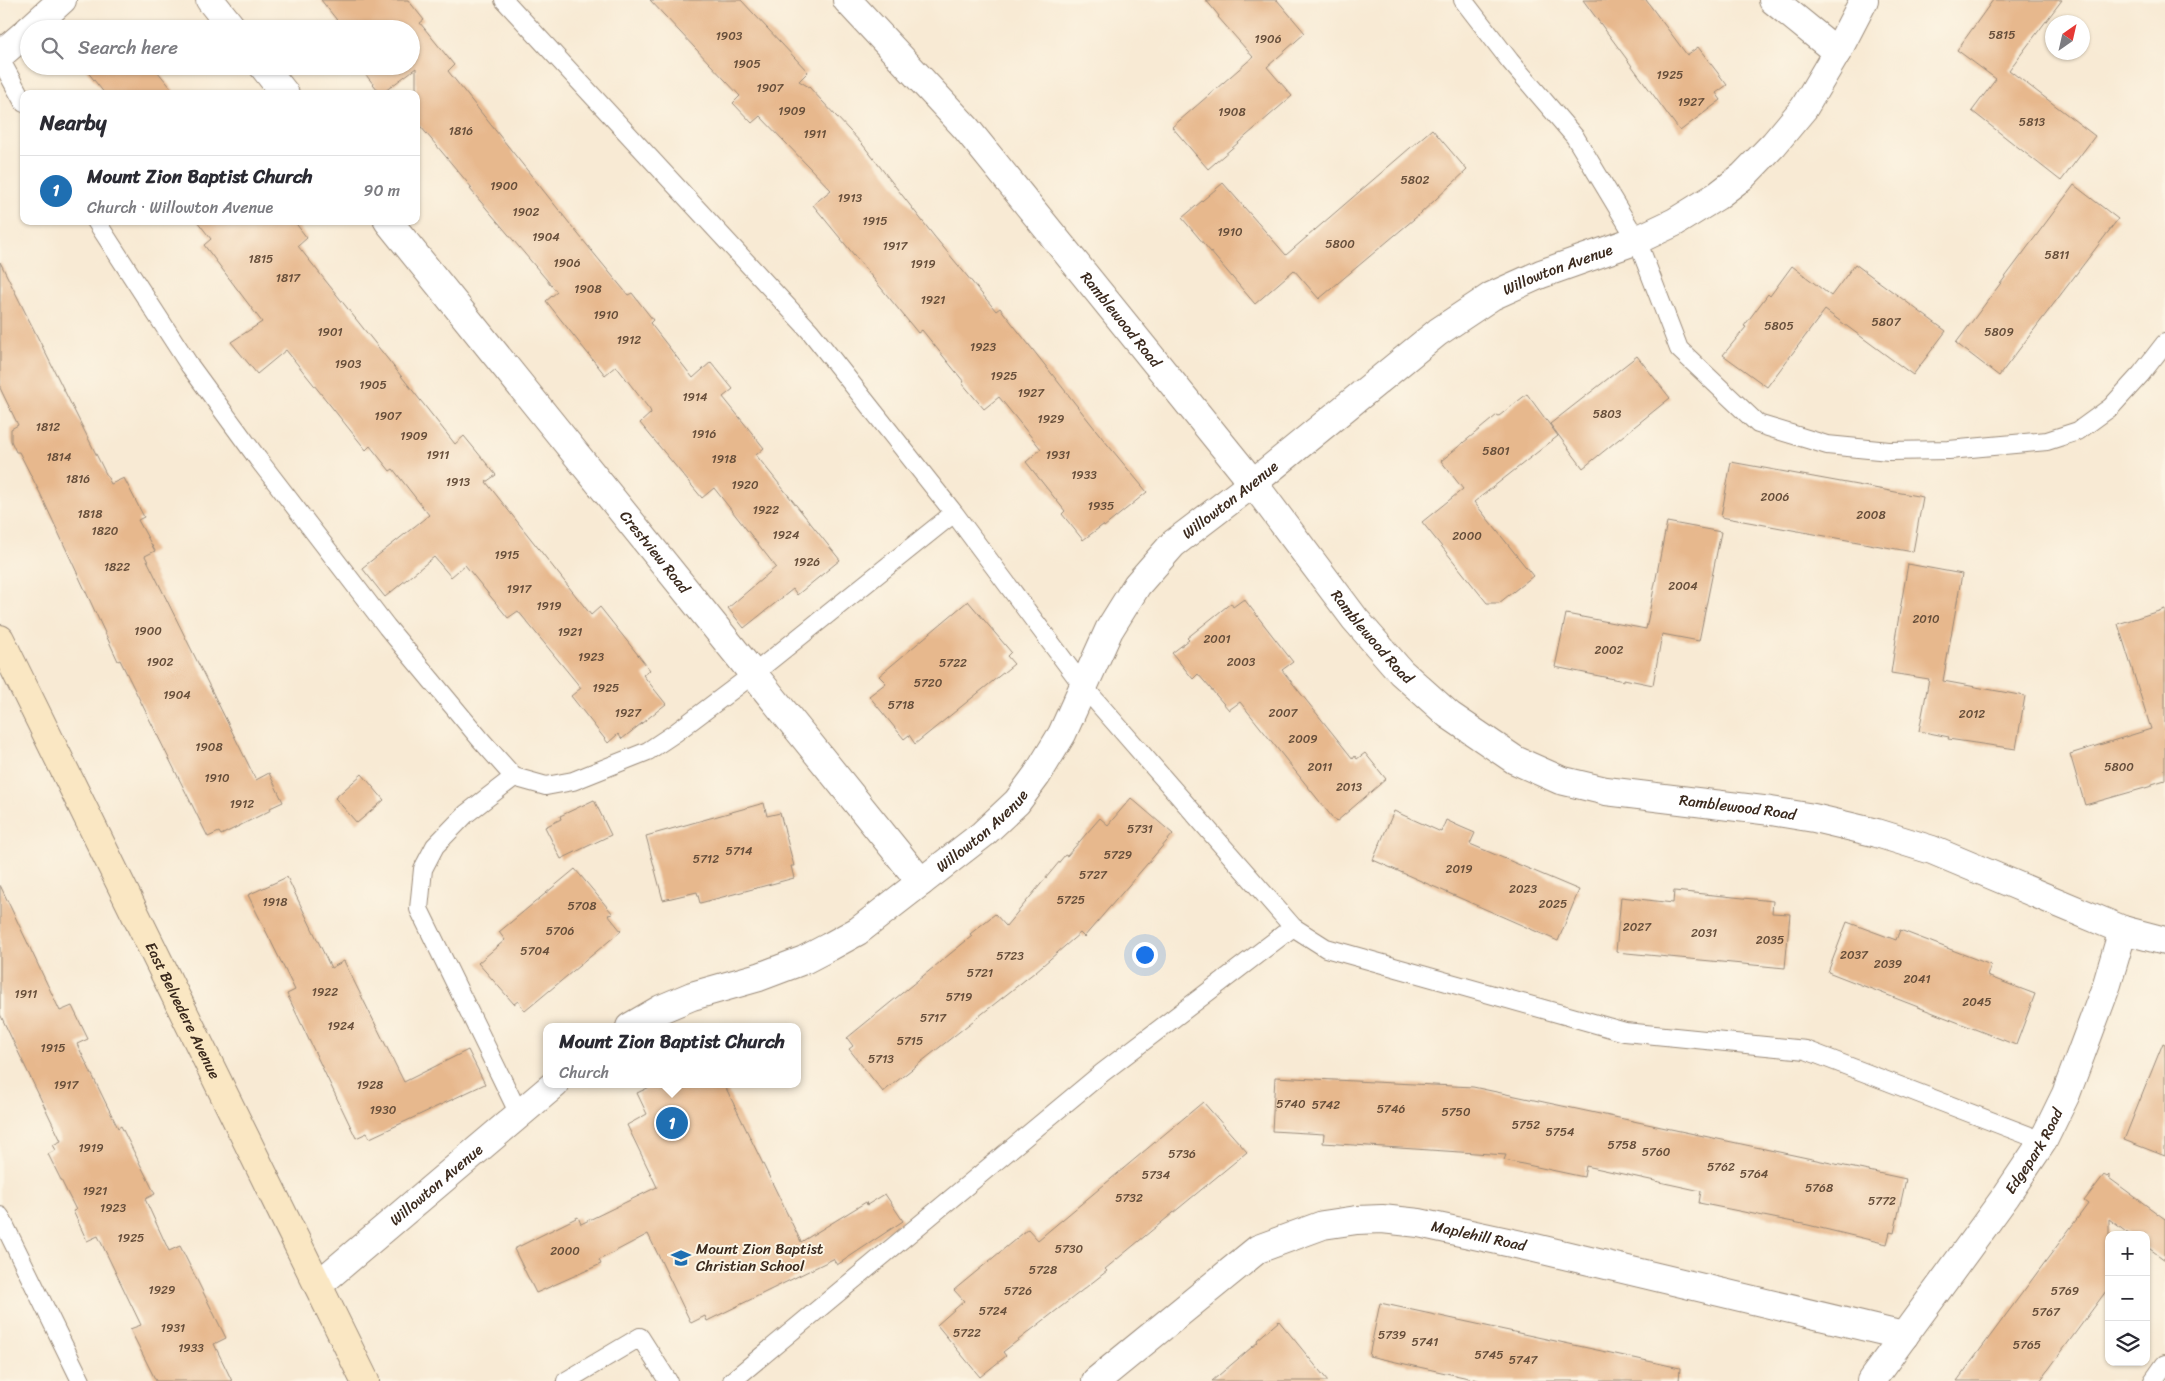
<!DOCTYPE html>
<meta charset="utf-8">
<style>
:root{--surface:#fff;--page:#f7f7f7;--text:#2b2b33;--muted:#7c7c81;--line:#e1e1e2;--accent:#1f6fb2}
body{margin:0;font-family:Sriracha,sans-serif;background:var(--page);color:var(--text)}
.controls{position:absolute;right:15px;bottom:15px;display:grid;overflow:hidden;border-radius:10px;box-shadow:0 1px 4px #0004}
.controls button{width:45px;height:45px;display:grid;place-items:center;padding:0;border:0;border-bottom:1px solid var(--line);background:var(--surface);color:var(--text);font:25px sans-serif}
.compass{position:absolute;left:2045px;top:15px;width:45px;height:45px;border-radius:50%;background:var(--surface);box-shadow:0 1px 4px #0004;rotate:34deg}
.you{position:absolute;left:1144px;top:954px;width:18px;height:18px;margin:-12px;border:4px solid #fff;border-radius:50%;background:#1a73e8;box-shadow:0 0 0 8px #1a73e833}
.badge{display:grid;place-items:center;width:32px;height:32px;border-radius:50%;background:var(--accent);color:#fff;font-size:16px;font-weight:700}
.pin{position:absolute;translate:-50% -50%;border:2px solid #fff;box-shadow:0 1px 5px #0006}
.popup{position:absolute;left:543px;top:1023px;width:258px;height:65px;box-sizing:border-box;display:grid;place-content:center;border-radius:10px;background:var(--surface);filter:drop-shadow(0 1px 4px #0005);font-size:16px;white-space:nowrap;color:var(--muted)}
.popup b{font-size:19px;color:var(--text)}
.popup::after{content:'';position:absolute;left:50%;top:100%;margin-left:-10px;border:10px solid transparent;border-top-color:var(--surface)}
.list{margin:0;padding:0;list-style:none}
h2{display:flex;justify-content:space-between;align-items:center;height:65px;margin:0;padding:0 20px;font-size:21px}
h2 small{font-size:16px;font-weight:400;color:var(--muted)}
.list li{display:grid;grid-template-columns:32px 1fr auto;gap:15px;align-items:center;box-sizing:border-box;height:70px;padding:0 20px;border-top:1px solid var(--line)}
.list b{display:block;font-size:19px;white-space:nowrap}
.list p{margin:0;font-size:16px;white-space:nowrap;color:var(--muted)}
.list em{font-size:16px;font-style:normal;color:var(--muted)}
.icon{flex:none;width:28px;height:28px;fill:none;stroke:currentColor;stroke-width:2;stroke-linecap:round;stroke-linejoin:round}
.map{position:relative;flex:none;width:2165px;height:1381px;overflow:hidden}
.search{position:absolute;background:var(--surface);box-shadow:0 1px 4px #0004;left:20px;top:20px;width:400px;height:55px;display:flex;align-items:center;gap:12px;box-sizing:border-box;padding:0 18px;border-radius:28px;color:var(--muted);font-size:19px}
.panel{position:absolute;background:var(--surface);box-shadow:0 1px 4px #0004;left:20px;top:90px;width:400px;height:135px;border-radius:10px}
.map>svg:first-child{display:block}
.building{fill:#e7b88d}
.lines{fill:none;stroke-linecap:round;stroke-linejoin:round}
.service-casing{stroke:#9a8a79;stroke-width:20}
.minor-casing{stroke:#9a8a79;stroke-width:30}
.secondary-casing{stroke:#9a8a79;stroke-width:30}
.service{stroke:#fff;stroke-width:18}
.minor{stroke:#fff;stroke-width:28}
.secondary{stroke:#fae7c3;stroke-width:28}
.labels{text-anchor:middle;stroke-width:4;stroke-linejoin:round;paint-order:stroke}
.number-label{font-size:12px;fill:#664e3a}
.street-label{font-size:15px;fill:#3b2a1e;stroke:#fcf5e5}
.poi-label{font-size:15px;fill:#3b2a1e;stroke:#fcf5e5;text-anchor:start}
</style>
<div class="map">
<svg width="2165" height="1381" viewBox="0 0 2165 1381">
<rect width="100%" height="100%" fill="#fcf5e5"/>
<filter id="ink" filterUnits="userSpaceOnUse"><feTurbulence type="fractalNoise" baseFrequency=".02" numOctaves="2"/><feDisplacementMap in="SourceGraphic" scale="10" xChannelSelector="R" yChannelSelector="G"/><feConvolveMatrix kernelMatrix="1 2 1 2 8 2 1 2 1" color-interpolation-filters="sRGB"/></filter>
<filter id="wash" filterUnits="userSpaceOnUse"><feTurbulence type="fractalNoise" baseFrequency=".0096" numOctaves="4" result="noise"/><feDisplacementMap in="SourceGraphic" scale="20" xChannelSelector="R" yChannelSelector="G"/><feGaussianBlur stdDeviation="1.12" result="paint"/><feColorMatrix in="noise" values="0 0 0 0 0 0 0 0 0 0 0 0 0 0 0 0 0 1.4 0 .05"/><feComposite in="paint" operator="in"/></filter>
<g filter="url(#wash)">
<rect width="100%" height="100%" fill="#f8ead4"/>
<g id="blocks">
<!-- building -->
<path class="building" d="M321,0H408L424,20L420,23L454,65L448,71L578,234L628,295L632,293L653,320L650,323L693,378L711,362L733,389L723,397L764,448L756,455L840,560L797,595L793,589L744,628L728,608L776,567L714,488L702,498L640,423L651,413L650,410L616,366L605,375L546,301L557,292L470,189L472,188L416,121V68L381,94L359,66H411V29H344Z
M650,0H741L808,72L799,81L809,87L863,145L934,236L996,311L1000,308L1103,439L1147,492L1104,527L1103,525L1083,540L1062,514L1065,511L1026,462L1041,449L999,397L984,409L962,383L964,382L922,330L918,333L813,205L831,190L760,116L752,123L733,103L740,96Z
M1206,0H1277L1305,33L1267,67L1292,96L1208,169L1172,127L1253,57L1218,17L1219,16Z
M1583,0H1646L1687,55L1698,47L1727,85L1716,93L1721,100L1680,131Z
M1993,0H2062L2009,70L2095,136L2061,181L1972,111L1996,79L1957,50Z
M83,66H153L176,94H105Z
M1432,129L1467,170L1420,214L1319,299L1294,270L1255,304L1182,218L1223,183L1286,255Z
M2074,185L2118,219L1999,376L1956,343Z
M197,221H294L307,238L298,246L455,444L464,436L496,475L486,482L591,615L600,607L650,670L643,675L666,704L622,739L618,734L608,743L571,696L581,688L518,611L508,618L465,565L451,577L434,557L385,597L362,568L429,515L393,469L390,471L370,446L366,450L286,350L257,374L231,342L262,322L204,245L211,239Z
M0,262L111,484L124,478L144,517L138,520L155,551L145,556L256,780L269,773L283,802L270,808L271,810L221,835L219,832L208,837L120,660L118,661L40,493L19,452H16L11,441V429L18,425L0,388Z
M1855,264L1946,331L1913,375L1825,310L1767,387L1723,355L1746,327L1744,326L1768,294L1770,296L1792,266L1831,296Z
M1637,356L1670,398L1583,468L1550,424Z
M1527,394L1558,436L1474,502L1533,576L1499,603H1487L1422,522L1463,489L1441,461L1497,415L1499,416Z
M1731,462L1923,497L1913,552L1721,517Z
M1667,522L1721,532L1699,641L1662,634L1653,685L1624,679V681L1555,667L1566,614L1646,629Z
M1908,564L1962,574L1943,681L2025,696L2016,749L1948,739L1949,737L1919,731L1929,679L1891,673L1896,639H1895Z
M1244,599L1293,662L1282,670L1353,759L1355,756L1357,759L1365,753L1386,779L1336,822L1240,702L1229,710L1198,674L1193,679L1172,653L1189,640L1187,638L1231,603L1233,607Z
M968,601L1011,652L1007,656L1014,664L915,744L909,735L904,739L869,696L886,683L879,676Z
M2165,609V780L2152,784V786L2085,805L2070,754L2151,729L2118,624Z
M362,774L384,800L357,823L335,798Z
M1131,798L1173,834L1084,937L1080,933L1035,972L883,1092L849,1049L853,1046L847,1038L972,936L970,934L995,914L1006,926L1065,855L1067,856L1100,818L1108,825Z
M594,800L611,835L561,859L545,827L561,819L560,816Z
M764,803L767,816L780,813L794,866H791L794,878L700,903L697,892L663,900L646,836Z
M1394,811L1441,832L1446,820L1461,827L1475,833L1470,844L1579,890L1558,941L1373,860Z
M575,869L613,914L608,915L621,931L525,1011L518,1001L514,1004L478,963L505,940L499,932Z
M287,877L331,968L344,961L404,1082L468,1050L485,1084L370,1138L367,1133L356,1138L287,994L295,990L248,895Z
M0,885L60,1011L72,1006L88,1039L77,1044L118,1128L121,1126L155,1194L145,1199L169,1251L180,1246L226,1338L214,1344L232,1381H156L130,1329L141,1325L112,1265L98,1236L87,1241L73,1211L76,1210L48,1154L56,1150L53,1145L61,1141L0,1014Z
M1674,891L1773,901L1772,913L1790,914L1785,968L1616,952L1621,897L1673,903Z
M1847,922L1896,940L1900,930L1991,965L1987,976L2035,994L2016,1045L1828,972Z
M2163,1043L2165,1044V1156L2124,1140Z
M1275,1077L1473,1087L1906,1179L1894,1233L1890,1232L1887,1244L1808,1225L1699,1203L1701,1191L1586,1166L1584,1177L1504,1160L1506,1155L1323,1143L1324,1134L1272,1131Z
M656,1084H724L801,1242L866,1202L867,1205L885,1194L903,1221L837,1265L833,1259L707,1321L705,1316L691,1323L648,1234L599,1260L601,1264L536,1293L514,1249L578,1217L581,1224L657,1187L627,1125L647,1114L637,1093Z
M1203,1102L1247,1152L1105,1269L1107,1271L1003,1352L1006,1356L980,1377L937,1325L964,1301L954,1290L1028,1229L1038,1240Z
M2104,1175L2107,1177L2109,1175V1178L2165,1219V1260L2146,1246V1235H2130L2109,1219V1287L2040,1381H1957L2088,1204L2084,1201Z
M1380,1303L1680,1368L1679,1381H1482L1369,1356Z
M1279,1321L1328,1381H1212L1258,1342L1257,1340Z"/>
</g>
</g>
<g filter="url(#ink)">
<use href="#blocks" fill-opacity="0" stroke="#9a8a79" stroke-width="1"/>
<g class="lines">
<defs>
<path id="service" d="M1463,0L1510,61L1575,137L1637,240L1679,349L1758,424L1827,445L1889,451L1949,450L2047,441L2078,431L2111,407L2141,374L2165,343
M0,59L24,103
M96,221L190,366L258,459L387,627L481,740L514,777L546,786L573,781L648,751L675,733L752,675L954,513L810,331L504,0
M954,513L1083,686L1293,927L1326,948L1625,1032L1806,1050L2043,1141
M514,777L466,814L435,846L423,869L419,909L519,1114
M0,1216L81,1381
M566,1381L640,1337L668,1381
M732,1381L1102,1073L1293,927
M2153,1381L2165,1364"/>
<g id="minor">
<path d="M210,0L233,29"/>
<path id="s1" d="M847,0L966,128L1253,483L1355,619L1401,672L1449,715L1515,760L1560,780L1606,791L1771,811L1814,818L1877,833L1932,850L2123,930L2165,941"/>
<path d="M1773,0L1837,52"/>
<path d="M30,29L62,0"/>
<path d="M0,55L29,30"/>
<path d="M263,66L285,94"/>
<path id="s2" d="M388,221L921,882"/>
<path id="s3" d="M630,1027L661,1009L692,996L759,977L804,960L829,947L858,931L983,834L1017,802L1037,775L1062,734L1109,630L1137,585L1173,544L1253,483L1438,332L1492,296L1541,274L1637,240L1675,222L1717,196L1743,176L1774,144L1804,108L1837,52L1864,0"/>
<path id="s4" d="M318,1285L555,1084"/>
<path id="s5" d="M1096,1381L1258,1249L1323,1225L1357,1220L1382,1219L1419,1223L1535,1248L1904,1336"/>
<path id="s6" d="M1871,1381L2006,1196L2043,1141L2066,1094L2107,984L2123,930"/>
</g>
<g id="secondary">
<path id="s7" d="M0,639L365,1381"/>
</g>
</defs>
<!-- service casing -->
<use href="#service" class="service-casing"/>
<!-- minor casing -->
<use href="#minor" class="minor-casing"/>
<!-- secondary casing -->
<use href="#secondary" class="secondary-casing"/>
<!-- service -->
<use href="#service" class="service"/>
<!-- minor -->
<use href="#minor" class="minor"/>
<!-- secondary -->
<use href="#secondary" class="secondary"/>
</g>
</g>
<!-- icons -->
<defs>
<symbol id="school-bare" viewBox="-9 -9 18 18"><path d="M0-5L7-2L0 1L-7-2ZM-4 1L0 2.5L4 1V4Q0 6-4 4Z" fill="#1f6fb2" stroke="#fcf5e5" stroke-width="2.5" paint-order="stroke"/></symbol>
</defs>
<g fill-rule="evenodd">
<use href="#school-bare" x="667" y="1244" width="28" height="28"/>
</g>
<g class="labels">
<!-- number labels -->
<g class="number-label">
<text x="2002" y="39">5815</text>
<text x="729" y="40">1903</text>
<text x="1268" y="43">1906</text>
<text x="747" y="68">1905</text>
<text x="1670" y="79">1925</text>
<text x="770" y="92">1907</text>
<text x="1691" y="106">1927</text>
<text x="792" y="115">1909</text>
<text x="1232" y="116">1908</text>
<text x="2032" y="126">5813</text>
<text x="461" y="135">1816</text>
<text x="815" y="138">1911</text>
<text x="1415" y="184">5802</text>
<text x="504" y="190">1900</text>
<text x="850" y="202">1913</text>
<text x="526" y="216">1902</text>
<text x="875" y="225">1915</text>
<text x="1230" y="236">1910</text>
<text x="546" y="241">1904</text>
<text x="1340" y="248">5800</text>
<text x="895" y="250">1917</text>
<text x="2057" y="259">5811</text>
<text x="261" y="263">1815</text>
<text x="567" y="267">1906</text>
<text x="923" y="268">1919</text>
<text x="288" y="282">1817</text>
<text x="588" y="293">1908</text>
<text x="933" y="304">1921</text>
<text x="606" y="319">1910</text>
<text x="1886" y="326">5807</text>
<text x="1779" y="330">5805</text>
<text x="330" y="336">1901</text>
<text x="1999" y="336">5809</text>
<text x="629" y="344">1912</text>
<text x="983" y="351">1923</text>
<text x="348" y="368">1903</text>
<text x="1004" y="380">1925</text>
<text x="373" y="389">1905</text>
<text x="1031" y="397">1927</text>
<text x="695" y="401">1914</text>
<text x="1607" y="418">5803</text>
<text x="388" y="420">1907</text>
<text x="1051" y="423">1929</text>
<text x="48" y="431">1812</text>
<text x="704" y="438">1916</text>
<text x="414" y="440">1909</text>
<text x="1496" y="455">5801</text>
<text x="438" y="459">1911</text>
<text x="1058" y="459">1931</text>
<text x="59" y="461">1814</text>
<text x="724" y="463">1918</text>
<text x="1084" y="479">1933</text>
<text x="78" y="483">1816</text>
<text x="458" y="486">1913</text>
<text x="745" y="489">1920</text>
<text x="1775" y="501">2006</text>
<text x="1101" y="510">1935</text>
<text x="766" y="514">1922</text>
<text x="90" y="518">1818</text>
<text x="1871" y="519">2008</text>
<text x="105" y="535">1820</text>
<text x="786" y="539">1924</text>
<text x="1467" y="540">2000</text>
<text x="507" y="559">1915</text>
<text x="807" y="566">1926</text>
<text x="117" y="571">1822</text>
<text x="1683" y="590">2004</text>
<text x="519" y="593">1917</text>
<text x="549" y="610">1919</text>
<text x="1926" y="623">2010</text>
<text x="148" y="635">1900</text>
<text x="570" y="636">1921</text>
<text x="1217" y="643">2001</text>
<text x="1609" y="654">2002</text>
<text x="591" y="661">1923</text>
<text x="160" y="666">1902</text>
<text x="1241" y="666">2003</text>
<text x="953" y="667">5722</text>
<text x="928" y="687">5720</text>
<text x="606" y="692">1925</text>
<text x="177" y="699">1904</text>
<text x="901" y="709">5718</text>
<text x="628" y="717">1927</text>
<text x="1283" y="717">2007</text>
<text x="1972" y="718">2012</text>
<text x="1303" y="743">2009</text>
<text x="209" y="751">1908</text>
<text x="1320" y="771">2011</text>
<text x="2119" y="771">5800</text>
<text x="217" y="782">1910</text>
<text x="1349" y="791">2013</text>
<text x="242" y="808">1912</text>
<text x="1140" y="833">5731</text>
<text x="739" y="855">5714</text>
<text x="1118" y="859">5729</text>
<text x="706" y="863">5712</text>
<text x="1459" y="873">2019</text>
<text x="1093" y="879">5727</text>
<text x="1523" y="893">2023</text>
<text x="1071" y="904">5725</text>
<text x="275" y="906">1918</text>
<text x="1553" y="908">2025</text>
<text x="582" y="910">5708</text>
<text x="1637" y="931">2027</text>
<text x="560" y="935">5706</text>
<text x="1704" y="937">2031</text>
<text x="1770" y="944">2035</text>
<text x="535" y="955">5704</text>
<text x="1854" y="959">2037</text>
<text x="1010" y="960">5723</text>
<text x="1888" y="968">2039</text>
<text x="980" y="977">5721</text>
<text x="1917" y="983">2041</text>
<text x="325" y="996">1922</text>
<text x="26" y="998">1911</text>
<text x="959" y="1001">5719</text>
<text x="1977" y="1006">2045</text>
<text x="933" y="1022">5717</text>
<text x="341" y="1030">1924</text>
<text x="910" y="1045">5715</text>
<text x="53" y="1052">1915</text>
<text x="881" y="1063">5713</text>
<text x="66" y="1089">1917</text>
<text x="370" y="1089">1928</text>
<text x="1291" y="1108">5740</text>
<text x="1326" y="1109">5742</text>
<text x="1391" y="1113">5746</text>
<text x="383" y="1114">1930</text>
<text x="1456" y="1116">5750</text>
<text x="1526" y="1129">5752</text>
<text x="1560" y="1136">5754</text>
<text x="1622" y="1149">5758</text>
<text x="91" y="1152">1919</text>
<text x="1656" y="1156">5760</text>
<text x="1182" y="1158">5736</text>
<text x="1721" y="1171">5762</text>
<text x="1754" y="1178">5764</text>
<text x="1156" y="1179">5734</text>
<text x="1819" y="1192">5768</text>
<text x="95" y="1195">1921</text>
<text x="1129" y="1202">5732</text>
<text x="1882" y="1205">5772</text>
<text x="113" y="1212">1923</text>
<text x="131" y="1242">1925</text>
<text x="1069" y="1253">5730</text>
<text x="565" y="1255">2000</text>
<text x="1043" y="1274">5728</text>
<text x="162" y="1294">1929</text>
<text x="1018" y="1295">5726</text>
<text x="2065" y="1295">5769</text>
<text x="993" y="1315">5724</text>
<text x="2046" y="1316">5767</text>
<text x="173" y="1332">1931</text>
<text x="967" y="1337">5722</text>
<text x="1392" y="1339">5739</text>
<text x="1425" y="1346">5741</text>
<text x="2027" y="1349">5765</text>
<text x="191" y="1352">1933</text>
<text x="1489" y="1359">5745</text>
<text x="1523" y="1364">5747</text>
</g>
<!-- street labels -->
<g class="street-label">
<text dy="5" stroke="none"><textPath href="#s3" startOffset="1232">Willowton Avenue</textPath></text>
<text dy="5" stroke="none"><textPath href="#s1" startOffset="421">Ramblewood Road</textPath></text>
<text dy="5" stroke="none"><textPath href="#s3" startOffset="829">Willowton Avenue</textPath></text>
<text dy="5" stroke="none"><textPath href="#s2" startOffset="425">Crestview Road</textPath></text>
<text dy="5" stroke="none"><textPath href="#s1" startOffset="826">Ramblewood Road</textPath></text>
<text dy="5" stroke="none"><textPath href="#s1" startOffset="1245">Ramblewood Road</textPath></text>
<text dy="5" stroke="none"><textPath href="#s3" startOffset="408">Willowton Avenue</textPath></text>
<text dy="5" stroke="none"><textPath href="#s7" startOffset="414">East Belvedere Avenue</textPath></text>
<text dy="5" stroke="none"><textPath href="#s6" startOffset="282">Edgepark Road</textPath></text>
<text dy="5" stroke="none"><textPath href="#s4" startOffset="155">Willowton Avenue</textPath></text>
<text dy="5" stroke="none"><textPath href="#s5" startOffset="436">Maplehill Road</textPath></text>
</g>
<!-- poi labels -->
<g class="poi-label">
<text x="696" y="1254">Mount Zion Baptist<tspan x="696" dy="17">Christian School</tspan></text>
</g>
</g>
</svg>
<div class="controls">
<button>+</button>
<button>−</button>
<button><svg class="icon" aria-label="layers" viewBox="0 0 24 24"><path d="M12 4l9 5-9 5-9-5zM3 14l9 5 9-5"/></svg></button>
</div>
<svg class="compass" viewBox="-18 -18 36 36"><path d="M0-13l5 13h-10z" fill="#e53935"/><path d="M0 13l5-13h-10z" fill="#7c7c81"/></svg>
<div class="you"></div>
<div class="pin badge" style="left:672px;top:1123px">1</div>
<div class="popup"><b>Mount Zion Baptist Church</b>Church</div>
<div class="search"><svg class="icon" aria-label="search" viewBox="0 0 24 24"><circle cx="10" cy="10" r="6"/><path d="M15 15l6 6"/></svg>Search here</div>
<section class="panel">
<h2>Nearby<small></small></h2>
<ul class="list">
<li><span class="badge">1</span><div><b>Mount Zion Baptist Church</b><p>Church · Willowton Avenue</p></div><em>90 m</em></li>
</ul>
</section>
</div>
